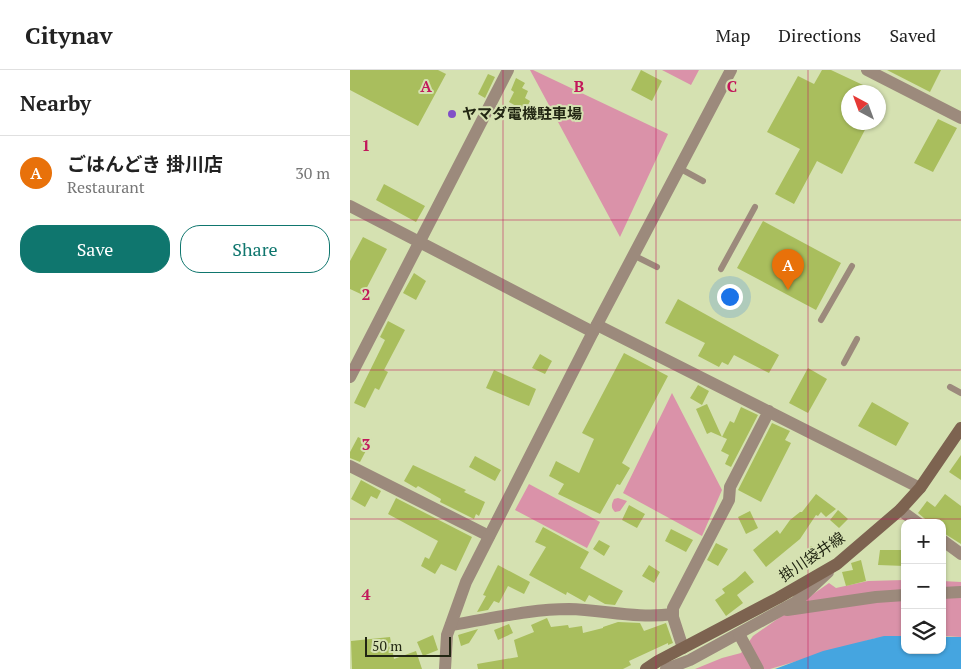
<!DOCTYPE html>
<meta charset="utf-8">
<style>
:root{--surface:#fff;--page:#f6f6f6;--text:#222;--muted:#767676;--line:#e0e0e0;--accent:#0f766e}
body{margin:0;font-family:"PT Serif","Noto Sans JP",serif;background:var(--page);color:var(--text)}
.controls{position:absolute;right:15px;bottom:15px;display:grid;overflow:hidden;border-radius:10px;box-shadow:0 1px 4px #0004}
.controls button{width:45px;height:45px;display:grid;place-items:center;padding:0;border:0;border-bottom:1px solid var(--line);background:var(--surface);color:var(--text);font:25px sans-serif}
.compass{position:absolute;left:491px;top:15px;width:45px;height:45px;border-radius:50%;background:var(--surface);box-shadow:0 1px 4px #0004;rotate:319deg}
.scale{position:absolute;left:15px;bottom:12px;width:86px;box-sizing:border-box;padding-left:5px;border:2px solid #222613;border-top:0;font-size:14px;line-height:18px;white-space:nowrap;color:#222613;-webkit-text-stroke:4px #d5e1b1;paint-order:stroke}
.you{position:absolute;left:379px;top:226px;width:18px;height:18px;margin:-12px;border:4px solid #fff;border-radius:50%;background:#1a73e8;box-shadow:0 0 0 8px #1a73e833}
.badge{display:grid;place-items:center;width:32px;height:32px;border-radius:50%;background:var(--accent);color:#fff;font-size:16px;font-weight:700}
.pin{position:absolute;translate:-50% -41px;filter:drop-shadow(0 1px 2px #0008)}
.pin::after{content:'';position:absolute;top:26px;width:18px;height:15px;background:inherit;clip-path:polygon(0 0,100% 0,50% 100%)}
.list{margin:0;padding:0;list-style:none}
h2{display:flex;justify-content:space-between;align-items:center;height:65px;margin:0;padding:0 20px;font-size:21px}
h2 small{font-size:16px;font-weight:400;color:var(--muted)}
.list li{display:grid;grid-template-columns:32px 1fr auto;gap:15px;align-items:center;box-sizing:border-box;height:75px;padding:0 20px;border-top:1px solid var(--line)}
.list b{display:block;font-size:19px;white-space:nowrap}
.list p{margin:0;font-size:16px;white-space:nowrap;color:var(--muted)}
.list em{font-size:16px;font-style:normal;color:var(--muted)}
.actions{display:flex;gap:10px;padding:15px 20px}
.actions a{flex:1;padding:11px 0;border:1px solid var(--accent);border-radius:20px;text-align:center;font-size:18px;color:var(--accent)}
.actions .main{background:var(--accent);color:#fff}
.icon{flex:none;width:28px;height:28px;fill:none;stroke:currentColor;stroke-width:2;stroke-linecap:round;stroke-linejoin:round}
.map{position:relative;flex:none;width:611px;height:599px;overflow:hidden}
header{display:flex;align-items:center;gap:30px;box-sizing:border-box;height:70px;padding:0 25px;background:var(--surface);border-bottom:1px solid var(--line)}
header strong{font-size:24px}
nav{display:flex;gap:28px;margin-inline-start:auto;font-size:18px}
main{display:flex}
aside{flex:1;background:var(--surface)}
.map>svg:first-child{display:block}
.green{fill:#da92a9}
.water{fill:#45a5e0}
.building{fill:#a9be5d}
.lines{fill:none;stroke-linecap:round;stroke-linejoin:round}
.service{stroke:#9c8a7c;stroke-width:6}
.minor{stroke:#9c8a7c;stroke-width:12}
.tertiary{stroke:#9c8a7c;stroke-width:12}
.secondary{stroke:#7d6350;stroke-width:12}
.grid{fill:none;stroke:#c2185b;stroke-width:1;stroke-opacity:0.55}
.poi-dot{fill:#814fc7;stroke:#d5e1b1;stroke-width:2}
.labels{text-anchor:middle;stroke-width:4;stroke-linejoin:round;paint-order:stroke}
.poi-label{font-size:15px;font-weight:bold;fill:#222613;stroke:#d5e1b1;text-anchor:start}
.street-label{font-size:15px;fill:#222613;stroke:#d5e1b1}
.grid-label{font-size:16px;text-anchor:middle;font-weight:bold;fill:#c2185b;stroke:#d5e1b1;stroke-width:4;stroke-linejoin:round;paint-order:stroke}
</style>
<header>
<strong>Citynav</strong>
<nav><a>Map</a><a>Directions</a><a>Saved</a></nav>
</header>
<main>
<aside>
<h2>Nearby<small></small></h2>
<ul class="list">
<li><span class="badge" style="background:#e8710a">A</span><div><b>ごはんどき 掛川店</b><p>Restaurant</p></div><em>30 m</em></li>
</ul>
<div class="actions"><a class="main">Save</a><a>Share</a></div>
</aside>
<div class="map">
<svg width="611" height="599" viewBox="0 0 611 599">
<rect width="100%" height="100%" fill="#d5e1b1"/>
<!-- green -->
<path class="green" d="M180,0H183L318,64L270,167Z
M312,0H349L341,15Z
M322,323L372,420L352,466L273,423Z
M179,414L250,452L237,478L165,440Z
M268,428L277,431L270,441L265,442C261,438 261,435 264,429Z
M555,510V567L526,568L420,599H345L372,588L391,583L403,566L479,513L486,518L518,511Z
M592,511L611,512V567L592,566Z"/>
<!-- water -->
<path class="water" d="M534,566H555V580H592V567H611V599H425L473,581Z"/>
<!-- building -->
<path class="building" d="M0,0H88L96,4L68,56L0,20Z
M291,0L312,11L302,31L281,20Z
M472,0H481L513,15L509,22H498V52H519L492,104L467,91L444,134L425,124L450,79L417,62L448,6L464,14Z
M537,0H591L580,22Z
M138,4L145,7L135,28L128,24Z
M166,8L175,13L172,18L178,21L175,28L180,31L175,41L159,32L164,22L161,20Z
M588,49L607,58L583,102L564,93Z
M34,114L75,136L66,152L26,130Z
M413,151L491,193L466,240L387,198Z
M13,167L37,179L13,225L0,219V191Z
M64,203L76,211L66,230L53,223Z
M328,229L429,285L419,303L384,285L378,295L372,292L369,297L348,286L355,273L315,253Z
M38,251L55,260L34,300L38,302L29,320L25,318L15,338L4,333L35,270L30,267Z
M274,283L318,306L272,393L280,398L270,415L267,414L250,444L208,424L214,414L199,406L206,391L229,403L244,369L232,363Z
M190,284L202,291L195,304L182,298Z
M458,298L477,309L458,343L439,333Z
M144,300L186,319L179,336L136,318Z
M348,315L359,321L352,335L340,328Z
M522,332L559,353L546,376L508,356Z
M357,334L372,367L380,351L384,353L391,337L408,345L381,397L375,394L379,385L371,381L377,369L361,362L357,364L346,339Z
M422,353L440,361L435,370L441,373L411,432L388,420Z
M8,367L20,373L10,392L0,388V382Z
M611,385V410L599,402Z
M125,386L151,400L145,411L119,397Z
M63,395L116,420L114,422L135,432L129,446L126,444L124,449L90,432L91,429L68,416L66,418L54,411Z
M11,410L31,421L27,429L21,426L15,437L1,429Z
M466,424L486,439L476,447L471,442L468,446L466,445L450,469L416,497L403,480L427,460L430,464L440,450L450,442H452Z
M595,424L611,436V474L592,462V453H580L568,443L577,431L585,437Z
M46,428L122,467L106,501L91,494L85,504L71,496L75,487L79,489L88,471L38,444Z
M279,435L295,444L287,458L272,450Z
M488,440L498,449L489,458L480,450Z
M400,441L408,458L396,464L388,447Z
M193,457L239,482L230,498L273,521L265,535L255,534L239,525L235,532L217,522L216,525L179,505L196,477L185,472Z
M321,459L343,470L336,482L315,471Z
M249,470L260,476L254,486L243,479Z
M366,473L378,479L368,496L357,490Z
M461,476L471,484L466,491L456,484Z
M530,480H555V496L528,495Z
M511,490L516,511L496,516L492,502L503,500L501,493Z
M148,495L180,512L174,524L158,516L149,533L144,531L138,540L127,542L136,526L133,525Z
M299,495L310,502L304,513L292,506Z
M395,501L404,512L387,525L393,533L376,546L365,530L375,523L372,519L385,510Z
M197,548L201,557L218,555L219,558L232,556L233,563L253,558V557L268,552L290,553L294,561L316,553L323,573L318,575V573L279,591L281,595L273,599H128L127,594L168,587L164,570L184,562L181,555Z
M159,554L163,563L148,570L144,560Z
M128,559L119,573L111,576L108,565Z
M83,565L88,580L73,586L67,572Z
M40,567L44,589L66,581L72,599H2L1,571Z"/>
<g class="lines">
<!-- service -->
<path class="service" d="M329,98L353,111
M283,185L307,197
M371,199L405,137
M471,250L502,196
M494,293L507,269
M600,317L611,323"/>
<!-- minor -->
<path class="minor" d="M517,0L611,48
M0,136L243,262
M247,255L570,418
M0,307L158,0
M0,396L139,466
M550,440L568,453
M592,470L611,484
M592,523L611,522
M437,540L526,527L555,525
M101,555C140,549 180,539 219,539C254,540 288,549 323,544
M333,578L323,547V538L379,430L380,417L419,341
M316,599L340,590L446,532L478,502"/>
<!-- tertiary -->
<path class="tertiary" d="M389,564L408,599
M95,599L97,565L116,512L243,262L381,0"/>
<!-- secondary -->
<path class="secondary" d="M296,599L308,591L428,528L487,494L550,440L570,418L611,358"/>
</g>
<!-- grid -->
<path class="grid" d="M153,0V599M306,0V599M458,0V599M0,150H611M0,300H611M0,449H611"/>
<!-- markers -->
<circle class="poi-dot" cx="102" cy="44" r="5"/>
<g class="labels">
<!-- poi labels -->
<g class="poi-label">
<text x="112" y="49">ヤマダ電機駐車場</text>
</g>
<!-- street labels -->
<g class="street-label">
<text transform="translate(462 487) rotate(-34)" y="5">掛川袋井線</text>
</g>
</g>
<g class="grid-label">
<text x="76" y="22">A</text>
<text x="229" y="22">B</text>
<text x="382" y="22">C</text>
<text x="16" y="81">1</text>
<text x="16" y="230">2</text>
<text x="16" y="380">3</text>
<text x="16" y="530">4</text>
</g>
</svg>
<div class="controls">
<button>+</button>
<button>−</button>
<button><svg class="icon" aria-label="layers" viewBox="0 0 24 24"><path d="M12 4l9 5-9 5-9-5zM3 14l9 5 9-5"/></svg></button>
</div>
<svg class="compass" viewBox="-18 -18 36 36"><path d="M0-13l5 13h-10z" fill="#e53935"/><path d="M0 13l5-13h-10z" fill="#767676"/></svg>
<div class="scale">50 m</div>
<div class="you"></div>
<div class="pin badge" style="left:438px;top:220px;background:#e8710a">A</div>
</div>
</main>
